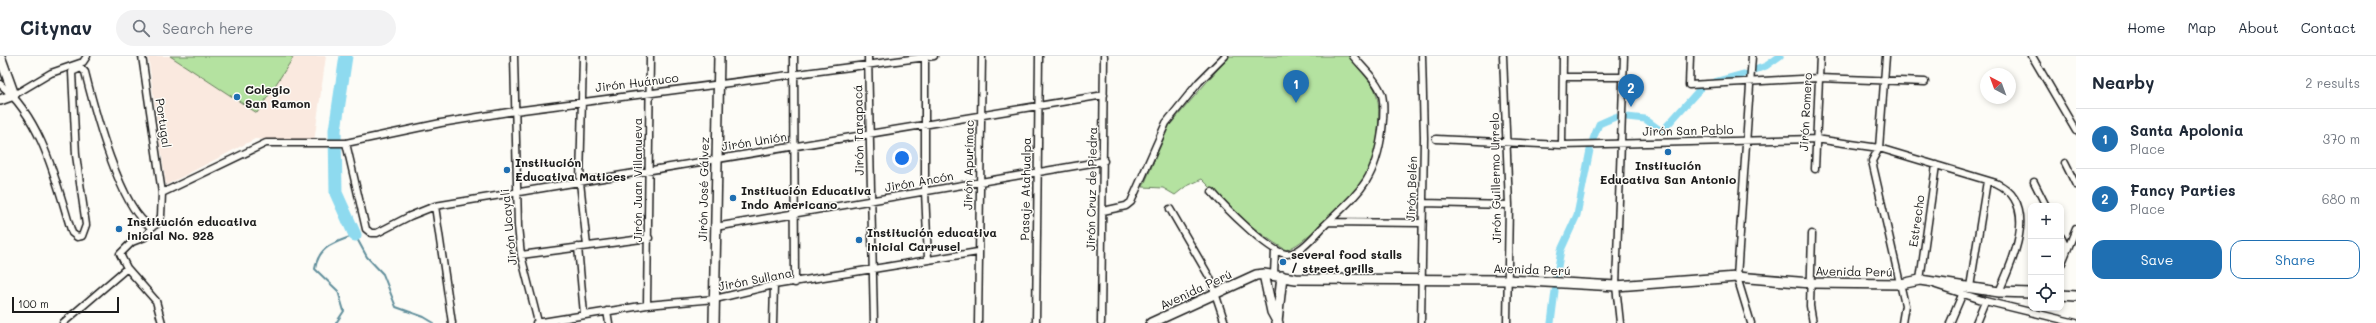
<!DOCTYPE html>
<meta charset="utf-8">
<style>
:root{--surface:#fff;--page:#f2f2f3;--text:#1f2937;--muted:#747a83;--line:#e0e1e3;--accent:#1f6fb2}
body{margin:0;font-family:Mali,sans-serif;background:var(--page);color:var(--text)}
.controls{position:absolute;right:12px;bottom:12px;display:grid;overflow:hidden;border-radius:8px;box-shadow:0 2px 6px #0003}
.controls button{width:36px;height:36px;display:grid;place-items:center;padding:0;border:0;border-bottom:1px solid var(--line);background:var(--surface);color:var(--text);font:20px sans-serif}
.compass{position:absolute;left:1980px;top:12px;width:36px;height:36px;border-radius:50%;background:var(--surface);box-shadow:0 2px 6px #0003;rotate:319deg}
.scale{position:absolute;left:12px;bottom:10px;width:107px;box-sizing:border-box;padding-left:4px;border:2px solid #1c1c1c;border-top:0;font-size:11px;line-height:14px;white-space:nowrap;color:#1c1c1c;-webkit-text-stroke:3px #fdfcf7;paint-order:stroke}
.you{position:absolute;left:902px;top:102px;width:14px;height:14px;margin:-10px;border:3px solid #fff;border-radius:50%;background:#1a73e8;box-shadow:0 0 0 6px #1a73e833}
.badge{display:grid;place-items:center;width:26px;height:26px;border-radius:50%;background:var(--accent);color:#fff;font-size:13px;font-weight:700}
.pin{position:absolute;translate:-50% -33px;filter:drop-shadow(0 1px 2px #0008)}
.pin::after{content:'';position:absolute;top:21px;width:14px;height:12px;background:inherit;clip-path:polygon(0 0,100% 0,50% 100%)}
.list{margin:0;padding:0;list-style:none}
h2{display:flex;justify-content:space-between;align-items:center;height:52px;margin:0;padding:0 16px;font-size:17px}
h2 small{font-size:13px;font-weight:400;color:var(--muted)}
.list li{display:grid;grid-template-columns:26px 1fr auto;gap:12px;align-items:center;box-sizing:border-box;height:60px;padding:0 16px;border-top:1px solid var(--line)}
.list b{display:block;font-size:15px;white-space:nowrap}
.list p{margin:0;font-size:13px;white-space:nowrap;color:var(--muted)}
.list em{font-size:13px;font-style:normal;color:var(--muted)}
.actions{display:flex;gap:8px;padding:12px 16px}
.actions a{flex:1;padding:9px 0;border:1px solid var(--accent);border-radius:12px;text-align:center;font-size:14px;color:var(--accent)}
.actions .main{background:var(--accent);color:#fff}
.icon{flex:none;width:22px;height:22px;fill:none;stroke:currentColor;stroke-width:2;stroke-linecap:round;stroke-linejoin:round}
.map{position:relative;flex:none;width:2076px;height:267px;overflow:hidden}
header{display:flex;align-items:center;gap:24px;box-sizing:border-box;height:56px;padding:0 20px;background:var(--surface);border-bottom:1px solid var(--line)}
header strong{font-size:19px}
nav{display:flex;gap:22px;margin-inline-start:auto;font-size:14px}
.search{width:280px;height:36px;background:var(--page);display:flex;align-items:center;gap:10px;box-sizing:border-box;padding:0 14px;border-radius:22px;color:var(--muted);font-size:15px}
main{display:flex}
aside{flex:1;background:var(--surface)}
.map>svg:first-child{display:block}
.built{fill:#fae9df}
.green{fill:#b4e2a0;stroke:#687f5e}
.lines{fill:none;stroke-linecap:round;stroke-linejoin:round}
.stream{stroke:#608e9b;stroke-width:2}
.canal{stroke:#8edaef;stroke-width:7}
.river{stroke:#8edaef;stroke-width:13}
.street-casing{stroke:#1c1c1c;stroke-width:9}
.secondary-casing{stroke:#1c1c1c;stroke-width:12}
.street{stroke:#fdfcf7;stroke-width:6}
.secondary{stroke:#fdfcf7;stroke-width:9}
.poi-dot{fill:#1f6fb2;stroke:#fdfcf7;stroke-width:1.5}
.labels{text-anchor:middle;stroke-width:3;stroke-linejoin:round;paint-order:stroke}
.street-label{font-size:12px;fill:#1c1c1c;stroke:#fdfcf7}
.poi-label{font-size:12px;font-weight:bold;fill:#1c1c1c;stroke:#fdfcf7;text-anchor:start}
</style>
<header>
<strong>Citynav</strong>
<div class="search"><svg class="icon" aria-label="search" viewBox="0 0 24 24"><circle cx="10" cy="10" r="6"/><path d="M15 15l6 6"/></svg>Search here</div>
<nav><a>Home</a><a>Map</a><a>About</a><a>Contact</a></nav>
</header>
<main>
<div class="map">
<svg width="2076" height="267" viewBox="0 0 2076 267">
<rect width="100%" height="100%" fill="#fdfcf7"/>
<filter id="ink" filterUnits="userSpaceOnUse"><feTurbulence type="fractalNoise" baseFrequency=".025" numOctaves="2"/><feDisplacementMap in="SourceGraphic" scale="8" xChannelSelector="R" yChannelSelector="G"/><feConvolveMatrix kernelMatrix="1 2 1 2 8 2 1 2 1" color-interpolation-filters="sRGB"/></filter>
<g filter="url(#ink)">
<!-- built -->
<path class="built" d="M148,0H326L314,86L255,83L166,129Z"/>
<!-- green -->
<path class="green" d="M170,0H290L293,2L257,57Z
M1229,0H1349C1381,29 1381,46 1377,85C1376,96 1375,111 1368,121C1357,137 1340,151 1325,164C1313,175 1302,188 1286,194C1254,176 1228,149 1202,123L1185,131L1175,139L1163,132L1143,131L1169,70Z"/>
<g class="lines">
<!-- stream -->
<path class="stream" d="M336,267L344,255L338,235L315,213C319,189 335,187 355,179L367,201L383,218L396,251L424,261L434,267"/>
<!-- canal -->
<path class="canal" d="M1752,15L1766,10L1780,0
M1711,27L1744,18
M1627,61L1645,63L1660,74L1664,73L1700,33
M1593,83L1599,68L1615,61
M1556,222L1561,194L1577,159L1590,94
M1551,267L1555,235"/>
<!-- river -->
<path class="river" d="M346,0L335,74L336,137L355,179"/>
<defs>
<path id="street" d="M514,0L518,170L521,199L538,266
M583,0L580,126L587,190
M794,0L795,227
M868,0L874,267
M925,0V135L928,203
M1503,0L1509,149L1507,267
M1690,0L1689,29L1819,22L1925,26
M1886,0L1879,92L1872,105L1905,249L1902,267
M2032,0L2076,75
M1563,21H1623
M0,28C43,64 56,126 72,177L77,181L82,180L86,169L76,99L72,16L81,12L85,16C93,48 121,158 152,171L157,168L161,160L162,137L142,0
M14,39L51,17L83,6L87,0
M1436,83L1562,89L1816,83L1879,92L1996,127C2041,148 2012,205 1999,236
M346,87L366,173L371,177H377L410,160L435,150L1104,39
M1562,89L1563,0
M2065,107L2076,129
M1815,113L1820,0
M2034,126L2046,150
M1212,136C1224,150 1269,196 1286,198C1300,199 1315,179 1324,170C1359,136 1375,126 1382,75C1383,63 1385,51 1382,39C1378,25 1362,11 1353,0
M162,137L266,87H346L441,67L515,55L934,0
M1423,147L1509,149
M435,150L452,267
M1170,153L1210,222L1225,267
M1103,155L1126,150L1131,146L1166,67L1199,26L1225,0
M1328,166L1421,167
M152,171L145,181L132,186L120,198L127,212L156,245L162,267
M715,171L1104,105
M1812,178L1810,250L1813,267
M2061,181L2067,193
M578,191L584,258
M521,199L649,182
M2061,209L2076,173
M1274,219L1275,194
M1920,224L1936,109
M1936,229L1985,245L2076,267
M1970,231L1987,125
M647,249L650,0
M607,255L609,267
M63,267L127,212
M536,267L647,249L715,243L774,229L978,196
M773,267L774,229
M978,267L982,0
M1036,267L1039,0
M1101,267L1104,0
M1421,267L1424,82L1422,0
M1620,267L1616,230L1624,0
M1751,267L1737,221L1752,0
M1950,267L1962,239
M1976,267L1985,245"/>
<path id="secondary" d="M0,44L14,39L0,0
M1264,218L1272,256L1278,267
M2061,239L2076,240
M1277,266L1282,220
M714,267L719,0
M1151,267L1256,219L1264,218L1296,223L1508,224L1616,230L1737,221L1811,227L1901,228L1920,224L1999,236L2031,237"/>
</defs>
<!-- street casing -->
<use href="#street" class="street-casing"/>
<!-- secondary casing -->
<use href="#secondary" class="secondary-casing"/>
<!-- street -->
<use href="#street" class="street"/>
<!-- secondary -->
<use href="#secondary" class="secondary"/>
</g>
</g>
<!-- markers -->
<g class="poi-dot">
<circle cx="237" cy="41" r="4"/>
<circle cx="1668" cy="96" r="4"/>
<circle cx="507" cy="114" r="4"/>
<circle cx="733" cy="142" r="4"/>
<circle cx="119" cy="173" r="4"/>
<circle cx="859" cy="184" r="4"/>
<circle cx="1283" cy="206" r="4"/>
</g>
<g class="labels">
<!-- street labels -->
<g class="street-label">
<text transform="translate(637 27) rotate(-7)" y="4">Jirón Huánuco</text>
<text transform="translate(1806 56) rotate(-87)" y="4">Jirón Romero</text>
<text transform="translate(163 67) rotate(82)" y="4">Portugal</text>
<text transform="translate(859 74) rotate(-91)" y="4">Jirón Tarapacá</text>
<text transform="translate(1688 75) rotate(-1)" y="4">Jirón San Pablo</text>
<text transform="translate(754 86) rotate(-9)" y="4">Jirón Unión</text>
<text transform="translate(969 109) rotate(-89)" y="4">Jirón Apurímac</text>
<text transform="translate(1496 122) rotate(-91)" y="4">Jirón Guillermo Urrelo</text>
<text transform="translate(638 124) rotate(-90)" y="4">Jirón Juan Villanueva</text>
<text transform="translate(919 126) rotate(-10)" y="4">Jirón Ancón</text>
<text transform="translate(704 133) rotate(-89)" y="4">Jirón José Gálvez</text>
<text transform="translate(1026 133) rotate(-89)" y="4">Pasaje Atahualpa</text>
<text transform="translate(1092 133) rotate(-89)" y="4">Jirón Cruz de Piedra</text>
<text transform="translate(1412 133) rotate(-88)" y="4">Jirón Belén</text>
<text transform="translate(1917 165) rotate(-82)" y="4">Estrecho</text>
<text transform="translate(509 171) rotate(-96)" y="4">Jirón Ucayali</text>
<text transform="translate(1532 214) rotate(2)" y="4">Avenida Perú</text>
<text transform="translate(1854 216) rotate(1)" y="4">Avenida Perú</text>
<text transform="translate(755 224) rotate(-11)" y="4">Jirón Sullana</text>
<text transform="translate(1196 234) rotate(-25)" y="4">Avenida Perú</text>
</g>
<!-- poi labels -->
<g class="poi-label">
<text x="245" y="38">Colegio<tspan x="245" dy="14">San Ramon</tspan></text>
<text x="515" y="111">Institución<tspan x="515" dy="14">Educativa Matices</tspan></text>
<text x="1668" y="114" text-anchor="middle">Institución<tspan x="1668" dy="14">Educativa San Antonio</tspan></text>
<text x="741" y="139">Institución Educativa<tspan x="741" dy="14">Indo Americano</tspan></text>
<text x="127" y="170">Institución educativa<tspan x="127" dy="14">inicial No. 928</tspan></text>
<text x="867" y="181">Institución educativa<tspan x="867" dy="14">inicial Carrusel</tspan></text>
<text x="1291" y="203">several food stalls<tspan x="1291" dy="14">/ street grills</tspan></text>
</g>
</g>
</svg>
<div class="controls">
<button>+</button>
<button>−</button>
<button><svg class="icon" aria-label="locate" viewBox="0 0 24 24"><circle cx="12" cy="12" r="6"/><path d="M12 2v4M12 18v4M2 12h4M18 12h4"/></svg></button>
</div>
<svg class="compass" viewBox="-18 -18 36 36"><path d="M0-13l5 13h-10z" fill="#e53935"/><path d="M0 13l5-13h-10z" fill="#747a83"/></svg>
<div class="scale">100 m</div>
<div class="you"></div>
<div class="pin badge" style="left:1296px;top:47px">1</div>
<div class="pin badge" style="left:1631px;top:51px">2</div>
</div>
<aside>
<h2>Nearby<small>2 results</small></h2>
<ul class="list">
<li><span class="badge">1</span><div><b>Santa Apolonia</b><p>Place</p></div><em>370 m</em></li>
<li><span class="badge">2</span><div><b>Fancy Parties</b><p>Place</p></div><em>680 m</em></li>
</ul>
<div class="actions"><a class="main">Save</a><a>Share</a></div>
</aside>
</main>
